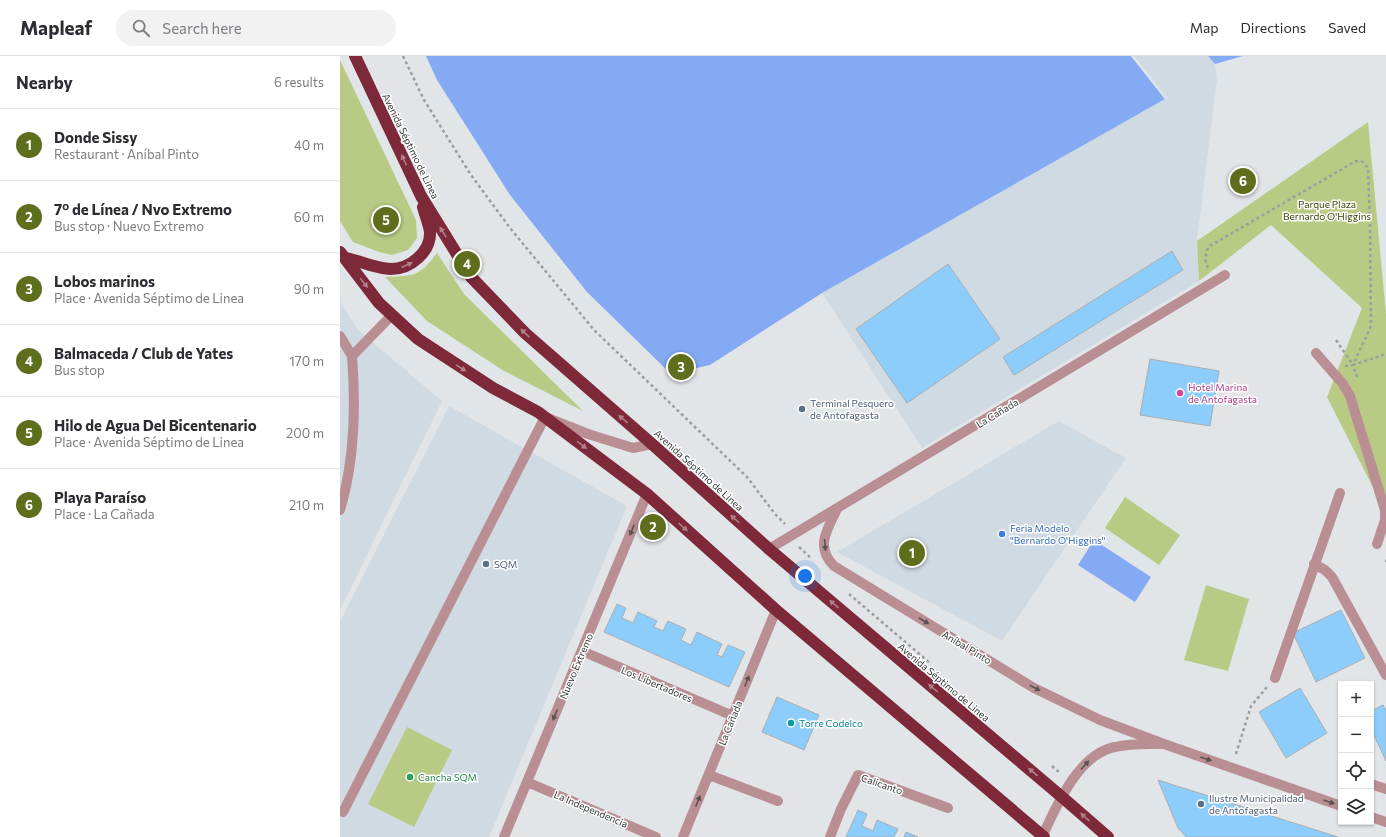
<!DOCTYPE html>
<meta charset="utf-8">
<style>
:root{--surface:#fff;--page:#f2f2f3;--text:#2b2b33;--muted:#7c7c81;--line:#e1e1e2;--accent:#5d6f1d}
body{margin:0;font-family:Commissioner,sans-serif;background:var(--page);color:var(--text)}
.controls{position:absolute;right:12px;bottom:12px;display:grid;overflow:hidden;border-radius:0px;box-shadow:0 1px 3px #0004}
.controls button{width:36px;height:36px;display:grid;place-items:center;padding:0;border:0;border-bottom:1px solid var(--line);background:var(--surface);color:var(--text);font:20px sans-serif}
.you{position:absolute;left:465px;top:520px;width:14px;height:14px;margin:-10px;border:3px solid #fff;border-radius:50%;background:#1a73e8;box-shadow:0 0 0 6px #1a73e833}
.badge{display:grid;place-items:center;width:26px;height:26px;border-radius:50%;background:var(--accent);color:#fff;font-size:13px;font-weight:700}
.pin{position:absolute;translate:-50% -50%;border:2px solid #fff;box-shadow:0 1px 4px #0006}
.list{margin:0;padding:0;list-style:none}
h2{display:flex;justify-content:space-between;align-items:center;height:52px;margin:0;padding:0 16px;font-size:17px}
h2 small{font-size:13px;font-weight:400;color:var(--muted)}
.list li{display:grid;grid-template-columns:26px 1fr auto;gap:12px;align-items:center;box-sizing:border-box;height:72px;padding:0 16px;border-top:1px solid var(--line)}
.list b{display:block;font-size:15px;white-space:nowrap}
.list p{margin:0;font-size:13px;white-space:nowrap;color:var(--muted)}
.list em{font-size:13px;font-style:normal;color:var(--muted)}
.icon{flex:none;width:22px;height:22px;fill:none;stroke:currentColor;stroke-width:2;stroke-linecap:round;stroke-linejoin:round}
.map{position:relative;flex:none;width:1046px;height:781px;overflow:hidden}
header{display:flex;align-items:center;gap:24px;box-sizing:border-box;height:56px;padding:0 20px;background:var(--surface);border-bottom:1px solid var(--line)}
header strong{font-size:19px}
nav{display:flex;gap:22px;margin-inline-start:auto;font-size:14px}
.search{width:280px;height:36px;background:var(--page);display:flex;align-items:center;gap:10px;box-sizing:border-box;padding:0 14px;border-radius:22px;color:var(--muted);font-size:15px}
main{display:flex}
aside{flex:1;background:var(--surface)}
.map>svg:first-child{display:block}
.built{fill:#d0dae2}
.green{fill:#b9ca85}
.water{fill:#84aaf4}
.pier{fill:#e2e5e8}
.building{fill:#8ccdfc;stroke:#abaeb0}
.lines{fill:none;stroke-linecap:round;stroke-linejoin:round}
.path{stroke:#9b9d9f;stroke-width:2.5;stroke-dasharray:3 3;stroke-linecap:butt}
.minor{stroke:#ba8f93;stroke-width:10}
.highway{stroke:#7d293a;stroke-width:12}
.oneway{fill:#b17f89}
.oneway2{fill:#5c5152}
.hotel-dot{fill:#d1479c;stroke:#fff;stroke-width:1.5}
.service-dot{fill:#5c6f8a;stroke:#fff;stroke-width:1.5}
.shop-dot{fill:#3f7fe0;stroke:#fff;stroke-width:1.5}
.culture-dot{fill:#0f9aa8;stroke:#fff;stroke-width:1.5}
.leisure-dot{fill:#2e9e5b;stroke:#fff;stroke-width:1.5}
.labels{text-anchor:middle;stroke-width:3;stroke-linejoin:round;paint-order:stroke}
.street-label{font-size:10px;fill:#343636;stroke:#fff}
.park-label{font-size:10px;fill:#3a4600;stroke:#fff}
.hotel-label{font-size:10px;fill:#b23c85;stroke:#fff;text-anchor:start}
.service-label{font-size:10px;fill:#4e5e75;stroke:#fff;text-anchor:start}
.shop-label{font-size:10px;fill:#366cbe;stroke:#fff;text-anchor:start}
.culture-label{font-size:10px;fill:#0d838f;stroke:#fff;text-anchor:start}
.leisure-label{font-size:10px;fill:#27864d;stroke:#fff;text-anchor:start}
</style>
<header>
<strong>Mapleaf</strong>
<div class="search"><svg class="icon" aria-label="search" viewBox="0 0 24 24"><circle cx="10" cy="10" r="6"/><path d="M15 15l6 6"/></svg>Search here</div>
<nav><a>Map</a><a>Directions</a><a>Saved</a></nav>
</header>
<main>
<aside>
<h2>Nearby<small>6 results</small></h2>
<ul class="list">
<li><span class="badge">1</span><div><b>Donde Sissy</b><p>Restaurant · Aníbal Pinto</p></div><em>40 m</em></li>
<li><span class="badge">2</span><div><b>7º de Línea / Nvo Extremo</b><p>Bus stop · Nuevo Extremo</p></div><em>60 m</em></li>
<li><span class="badge">3</span><div><b>Lobos marinos</b><p>Place · Avenida Séptimo de Linea</p></div><em>90 m</em></li>
<li><span class="badge">4</span><div><b>Balmaceda / Club de Yates</b><p>Bus stop</p></div><em>170 m</em></li>
<li><span class="badge">5</span><div><b>Hilo de Agua Del Bicentenario</b><p>Place · Avenida Séptimo de Linea</p></div><em>200 m</em></li>
<li><span class="badge">6</span><div><b>Playa Paraíso</b><p>Place · La Cañada</p></div><em>210 m</em></li>
</ul>
</aside>
<div class="map">
<svg width="1046" height="781" viewBox="0 0 1046 781">
<rect width="100%" height="100%" fill="#e2e5e8"/>
<!-- built -->
<path class="built" d="M791,0H868L875,8L877,23L857,185L859,225L582,392L482,237L825,43Z
M0,245L18,274L102,345L0,554Z
M109,350L287,450L149,781H0V566Z
M719,365L786,402L662,585L497,496Z"/>
<!-- green -->
<path class="green" d="M0,4L76,164L77,182L68,194L52,199L39,196L13,186L0,165Z
M1028,66L1046,258V457L987,341L1022,252L931,169L859,225L857,185Z
M97,197L124,238L243,355L164,315L87,265L45,221C74,220 79,221 97,197Z
M785,441L840,479L819,509L765,472Z
M866,529L909,543L888,615L844,604Z
M67,671L112,694L74,771L28,748Z"/>
<!-- water -->
<path class="water" d="M86,0H791L825,43L482,237L370,309L331,318L247,236L170,139L97,24Z
M868,0H903L875,8Z
M754,484L811,521L795,546L738,509Z"/>
<!-- pier -->
<path class="pier" d="M791,0H794L827,42L825,43Z"/>
<!-- building -->
<path class="building" d="M47,160L50,165L46,167L43,163Z
M832,195L843,214L674,319L663,301Z
M608,208L660,283L567,347L516,273Z
M810,303L879,315L870,370L800,359Z
M277,548L286,552L282,562L293,567L298,556L317,565L314,571L323,575L328,565L346,573L341,584L351,589L357,576L382,588L377,599L382,601L388,589L405,596L389,631L264,576Z
M1001,554L1025,602L976,626L953,577Z
M960,632L987,677L946,702L919,656Z
M437,641L479,659L464,694L422,676Z
M1043,649L1046,654V705L1031,673V655Z
M818,724L998,781H846L838,772Z
M518,754L527,758L522,770L533,775L537,764L558,773L554,781H506Z
M566,776L578,781H564Z"/>
<g class="lines">
<!-- path -->
<path class="path" d="M63,0L84,44L131,119L170,172L254,274L407,421L435,458L445,468
M868,212L865,203L868,191L1016,105L1023,106L1028,112L1030,166L1031,270L1013,309
M996,284L1013,309L1046,298
M1005,310L1013,309L1017,321
M459,491L472,503
M1045,505H1046
M509,538L590,607
M896,698L911,650L927,631
M712,710L720,717"/>
<!-- minor -->
<path class="minor" d="M0,280L12,300
M976,297L1003,328L1010,340L1045,454V464L1037,488
M497,453C487,474 475,491 494,510L694,632L760,664L824,688
M0,454C15,404 16,351 12,300L52,259
M429,493L885,219
M974,508L985,514L992,521L1046,619
M242,595L393,660
M935,622L1000,437
M369,719L438,745
M187,726L316,781
M1031,728L1046,733
M3,756L205,361L248,378L293,392L312,388
M1031,761L1046,766
M164,781L307,438
M343,781L436,554
M490,781L501,753L518,719L608,752
M702,781C716,751 738,698 775,691C791,687 808,688 824,688L1001,750"/>
<!-- highway -->
<path class="highway" d="M15,0L81,140L131,221L185,277L312,388L429,493L722,741L768,781
M0,196L39,247L78,283L153,332L198,356L307,438L436,554L704,781
M3,201C16,204 38,213 51,213C70,213 91,196 90,176C89,168 85,159 83,151"/>
</g>
<!-- one-way arrows -->
<defs><path id="oneway-solid" d="M-6-.8H1V-3.2L6.5 0L1 3.2V.8H-6Z"/></defs>
<g class="oneway">
<use href="#oneway-solid" transform="translate(64 104) rotate(-115)"/>
<use href="#oneway-solid" transform="translate(103 176) rotate(-122)"/>
<use href="#oneway-solid" transform="translate(67 209) rotate(-24)"/>
<use href="#oneway-solid" transform="translate(24 227) rotate(51)"/>
<use href="#oneway-solid" transform="translate(185 277) rotate(-136)"/>
<use href="#oneway-solid" transform="translate(121 312) rotate(32)"/>
<use href="#oneway-solid" transform="translate(283 363) rotate(-139)"/>
<use href="#oneway-solid" transform="translate(242 389) rotate(37)"/>
<use href="#oneway-solid" transform="translate(395 463) rotate(-138)"/>
<use href="#oneway-solid" transform="translate(343 471) rotate(42)"/>
<use href="#oneway-solid" transform="translate(494 548) rotate(-140)"/>
<use href="#oneway-solid" transform="translate(593 632) rotate(-140)"/>
<use href="#oneway-solid" transform="translate(693 716) rotate(-140)"/>
<use href="#oneway-solid" transform="translate(745 761) rotate(-138)"/>
</g>
<g class="oneway2">
<use href="#oneway-solid" transform="translate(292 474) rotate(112)"/>
<use href="#oneway-solid" transform="translate(485 489) rotate(85)"/>
<use href="#oneway-solid" transform="translate(584 565) rotate(31)"/>
<use href="#oneway-solid" transform="translate(407 625) rotate(-68)"/>
<use href="#oneway-solid" transform="translate(695 632) rotate(28)"/>
<use href="#oneway-solid" transform="translate(215 659) rotate(113)"/>
<use href="#oneway-solid" transform="translate(866 703) rotate(19)"/>
<use href="#oneway-solid" transform="translate(745 709) rotate(-48)"/>
<use href="#oneway-solid" transform="translate(358 745) rotate(-68)"/>
<use href="#oneway-solid" transform="translate(989 746) rotate(19)"/>
</g>
<!-- markers -->
<circle class="hotel-dot" cx="840" cy="337" r="4"/>
<g class="service-dot">
<circle cx="462" cy="353" r="4"/>
<circle cx="146" cy="508" r="4"/>
<circle cx="861" cy="748" r="4"/>
</g>
<circle class="shop-dot" cx="662" cy="478" r="4"/>
<circle class="culture-dot" cx="451" cy="667" r="4"/>
<circle class="leisure-dot" cx="70" cy="721" r="4"/>
<g class="labels">
<!-- street labels -->
<g class="street-label">
<text transform="translate(71 90) rotate(64)" y="4">Avenida Séptimo de Linea</text>
<text transform="translate(657 357) rotate(-31)" y="4">La Cañada</text>
<text transform="translate(359 414) rotate(42)" y="4">Avenida Séptimo de Linea</text>
<text transform="translate(627 591) rotate(31)" y="4">Aníbal Pinto</text>
<text transform="translate(236 610) rotate(-67)" y="4">Nuevo Extremo</text>
<text transform="translate(604 626) rotate(40)" y="4">Avenida Séptimo de Linea</text>
<text transform="translate(317 628) rotate(23)" y="4">Los Libertadores</text>
<text transform="translate(390 667) rotate(-68)" y="4">La Cañada</text>
<text transform="translate(542 728) rotate(19)" y="4">Calicanto</text>
<text transform="translate(251 753) rotate(23)" y="4">La Independencia</text>
</g>
<!-- park labels -->
<g class="park-label">
<text x="987" y="152">Parque Plaza<tspan x="987" dy="12">Bernardo O'Higgins</tspan></text>
</g>
<!-- hotel labels -->
<g class="hotel-label">
<text x="848" y="335">Hotel Marina<tspan x="848" dy="12">de Antofagasta</tspan></text>
</g>
<!-- service labels -->
<g class="service-label">
<text x="470" y="351">Terminal Pesquero<tspan x="470" dy="12">de Antofagasta</tspan></text>
<text x="154" y="512">SQM</text>
<text x="869" y="746">Ilustre Municipalidad<tspan x="869" dy="12">de Antofagasta</tspan></text>
</g>
<!-- shop labels -->
<g class="shop-label">
<text x="670" y="476">Feria Modelo<tspan x="670" dy="12">"Bernardo O'Higgins"</tspan></text>
</g>
<!-- culture labels -->
<g class="culture-label">
<text x="459" y="671">Torre Codelco</text>
</g>
<!-- leisure labels -->
<g class="leisure-label">
<text x="78" y="725">Cancha SQM</text>
</g>
</g>
</svg>
<div class="controls">
<button>+</button>
<button>−</button>
<button><svg class="icon" aria-label="locate" viewBox="0 0 24 24"><circle cx="12" cy="12" r="6"/><path d="M12 2v4M12 18v4M2 12h4M18 12h4"/></svg></button>
<button><svg class="icon" aria-label="layers" viewBox="0 0 24 24"><path d="M12 4l9 5-9 5-9-5zM3 14l9 5 9-5"/></svg></button>
</div>
<div class="you"></div>
<div class="pin badge" style="left:572px;top:497px">1</div>
<div class="pin badge" style="left:313px;top:471px">2</div>
<div class="pin badge" style="left:341px;top:311px">3</div>
<div class="pin badge" style="left:127px;top:208px">4</div>
<div class="pin badge" style="left:46px;top:164px">5</div>
<div class="pin badge" style="left:903px;top:125px">6</div>
</div>
</main>
